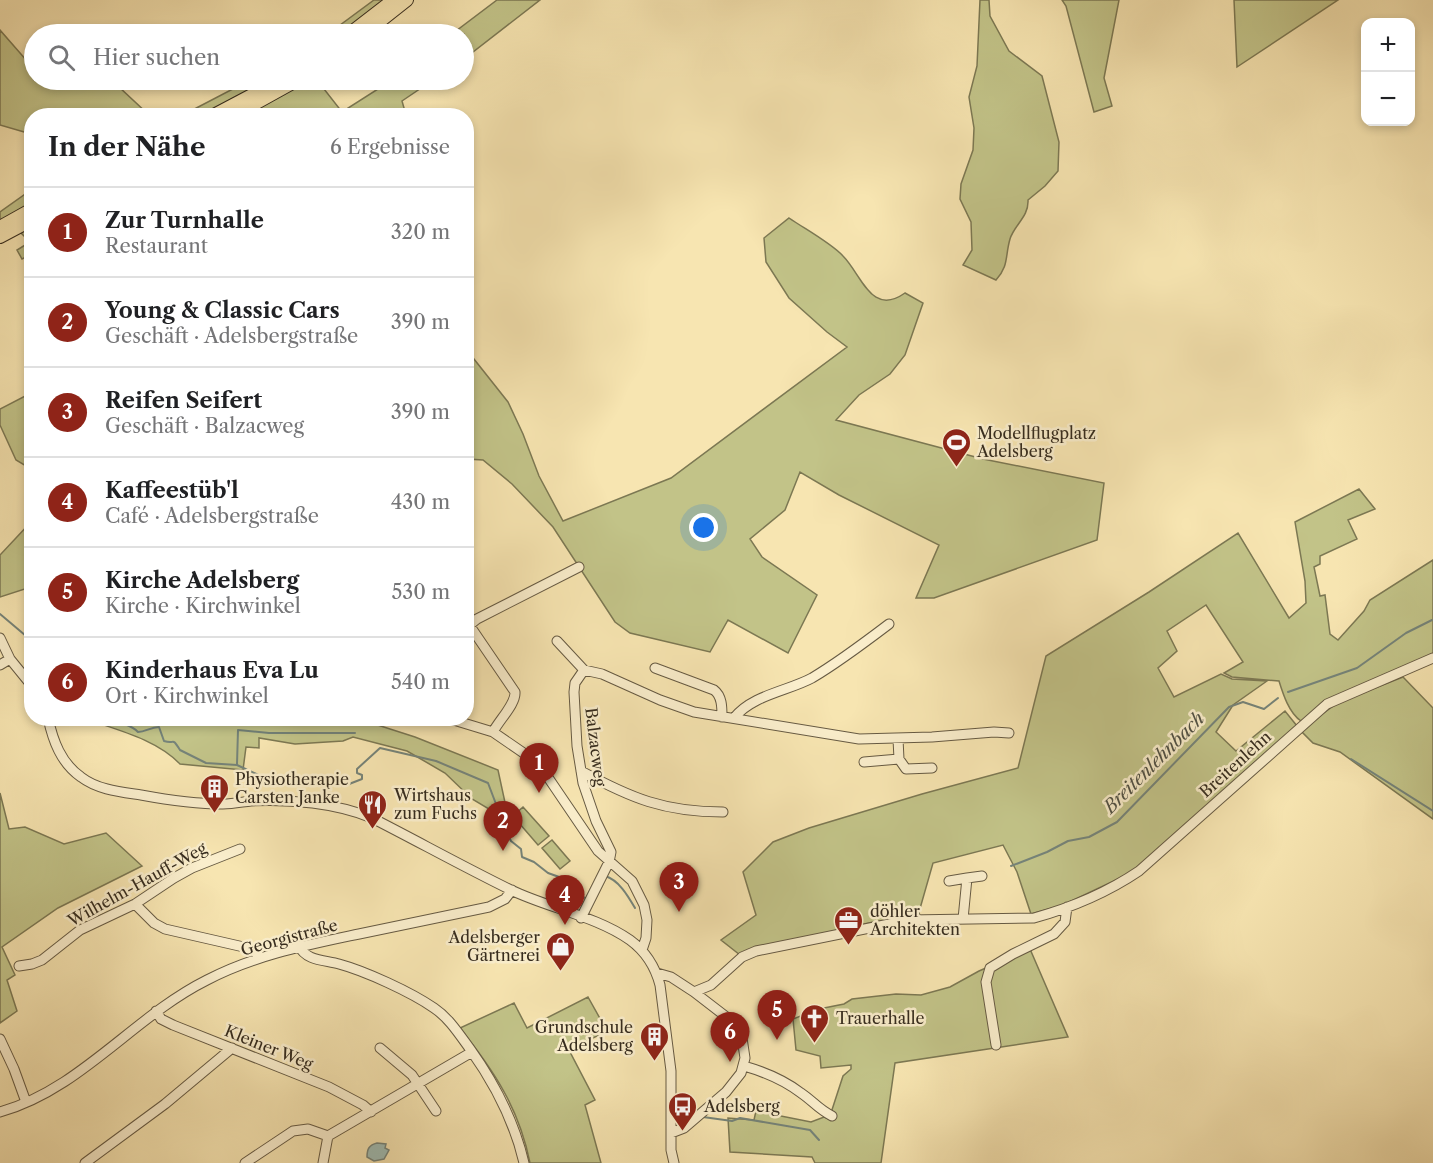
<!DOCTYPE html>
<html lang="de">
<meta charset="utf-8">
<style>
:root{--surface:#fff;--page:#f2f2f2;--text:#202124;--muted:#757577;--line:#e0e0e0;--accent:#8f2418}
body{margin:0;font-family:"Libre Caslon Text",serif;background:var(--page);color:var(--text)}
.controls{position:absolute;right:18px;top:18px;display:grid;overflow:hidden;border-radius:12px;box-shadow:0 3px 9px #0003}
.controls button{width:54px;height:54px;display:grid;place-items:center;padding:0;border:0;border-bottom:2px solid var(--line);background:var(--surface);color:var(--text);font:30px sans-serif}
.you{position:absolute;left:704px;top:528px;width:21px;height:21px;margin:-15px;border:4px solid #fff;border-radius:50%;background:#1a73e8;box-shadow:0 0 0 9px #1a73e833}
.badge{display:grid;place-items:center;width:39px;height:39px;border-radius:50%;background:var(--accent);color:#fff;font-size:20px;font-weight:700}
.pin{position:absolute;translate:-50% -50px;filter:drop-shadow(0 2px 3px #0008)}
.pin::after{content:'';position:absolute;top:32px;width:21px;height:18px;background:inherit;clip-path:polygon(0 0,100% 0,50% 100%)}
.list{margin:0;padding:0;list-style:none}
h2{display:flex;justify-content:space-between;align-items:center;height:78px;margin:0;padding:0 24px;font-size:26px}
h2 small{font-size:20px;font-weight:400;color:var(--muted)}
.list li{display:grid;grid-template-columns:39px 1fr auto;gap:18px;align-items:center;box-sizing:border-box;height:90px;padding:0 24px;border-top:2px solid var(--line)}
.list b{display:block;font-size:22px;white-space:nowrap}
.list p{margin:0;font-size:20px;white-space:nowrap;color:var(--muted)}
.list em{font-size:20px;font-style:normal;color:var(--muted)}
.icon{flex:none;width:33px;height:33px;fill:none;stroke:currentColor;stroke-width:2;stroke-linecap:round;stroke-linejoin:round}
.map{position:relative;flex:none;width:1433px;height:1163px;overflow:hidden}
.search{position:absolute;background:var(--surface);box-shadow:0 3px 9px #0003;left:24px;top:24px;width:450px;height:66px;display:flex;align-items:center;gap:15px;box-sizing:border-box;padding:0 21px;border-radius:33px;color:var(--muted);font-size:22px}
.panel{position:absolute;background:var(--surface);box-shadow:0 3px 9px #0003;left:24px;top:108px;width:450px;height:618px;border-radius:24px}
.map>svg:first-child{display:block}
.green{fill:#c2c388;stroke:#7c7853;stroke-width:1.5}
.water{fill:#9fbdb5;stroke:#758379;stroke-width:1.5}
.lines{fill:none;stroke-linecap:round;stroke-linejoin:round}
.stream{stroke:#758379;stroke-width:2}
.minor-casing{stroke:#665a43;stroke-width:11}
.major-casing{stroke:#362c1e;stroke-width:14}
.minor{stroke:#faeecc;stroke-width:9}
.major{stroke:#f7e5b1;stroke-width:12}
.labels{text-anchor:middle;stroke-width:5;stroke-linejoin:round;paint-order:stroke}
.poi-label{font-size:16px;fill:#362c1e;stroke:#faeecc;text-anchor:start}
.street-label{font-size:16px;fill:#362c1e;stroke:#faeecc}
.water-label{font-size:18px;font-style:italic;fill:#505044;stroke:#faeecc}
</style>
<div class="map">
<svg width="1433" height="1163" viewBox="0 0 1433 1163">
<rect width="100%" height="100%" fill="#f7e5b1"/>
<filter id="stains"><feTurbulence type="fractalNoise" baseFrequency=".00333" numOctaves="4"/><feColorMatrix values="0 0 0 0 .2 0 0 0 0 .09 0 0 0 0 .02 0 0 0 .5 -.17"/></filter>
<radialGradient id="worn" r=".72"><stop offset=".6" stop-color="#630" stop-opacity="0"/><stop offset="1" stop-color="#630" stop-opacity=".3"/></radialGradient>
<!-- green -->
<path class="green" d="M374,0H387L343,34H328Z
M497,0H540L464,59V34H452Z
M980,0H989L990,16L1009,51L1042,76L1059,142L1058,171L1045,186L1028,200C1029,217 1014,225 1010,239C1005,256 1009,266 996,280L963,265L972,250L971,222L960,199L961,184L973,150L974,128L969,97L977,66Z
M1062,0H1119L1104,78L1112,106L1094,112L1066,6Z
M1234,0H1338L1237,67Z
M0,30L34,69V80H49L64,85L106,82L120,88L149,115L32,116L31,134L0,125Z
M250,80H271L204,115L181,116Z
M304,80H317L342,112L392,80H433L402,101L406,115C394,115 342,112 336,116H240Z
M31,190V205L0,222V212Z
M789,218C805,229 831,243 843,256C862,275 871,317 905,293L923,303L905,355L890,374L859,395L836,420L983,459L1104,483L1097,540L934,598H916L939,545L839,495L800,472L785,510L750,539L762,557L817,595L788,653L728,620L710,652L630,633L615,622L553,527L512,484L483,460L467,459L466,349L508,402L523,434L539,476L563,521L671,478L847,347L827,332L789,298L766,262L764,238Z
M31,225V259L28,261L26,257L22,259L17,250L30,242L19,231Z
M31,393V469L16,460L0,425V409Z
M1359,489L1375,509L1348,520L1357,539L1320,556V564L1314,567L1320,596L1325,595L1330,634L1338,640L1364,611L1370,600L1433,560V653L1301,721C1289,713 1283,694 1279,681L1232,677L1224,673L1243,662L1206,605L1167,631L1177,651L1158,668L1174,697L1221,674L1232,679L1267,681L1233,705L1216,732L1236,751L1285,711L1297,726L1135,871L1063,905L1031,914L1017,872L1003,845L933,863L919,912L920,917L873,922L755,949L740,955L721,940L756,915L743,872L773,842L809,828L922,794L1018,768L1046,656L1149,592L1238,533L1289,618L1306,603L1305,581L1295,522Z
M31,522V587L0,597V555Z
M1403,677L1433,708V819L1340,752L1313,743L1300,730L1339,702Z
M86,719H359L415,737L498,770L509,821L472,799L445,773L407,751L353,737L343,741L295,744L259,738V748L246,747L243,770L180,764C156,739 117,730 86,719Z
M0,793L9,829L25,827L64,844L106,833L142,866L58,908L2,947L15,975L7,980L17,1011L0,1023Z
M523,807L549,836L538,845L513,816Z
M552,840L570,861L560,869L542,848Z
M1030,949L1068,1037L895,1063L881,1163H815L812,1157L730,1152L728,1118L754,1120L756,1111L811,1122L824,1117L829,1119L843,1076L851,1069V1065L821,1068L820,1056L796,1050L793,1019L819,1009L844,1004L852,999L896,994L921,995L950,987L979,971Z
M588,997L607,1031L569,1050L595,1100L585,1105L601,1163H530C519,1108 494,1071 460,1028L514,1003L527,1028Z"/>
<!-- water -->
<path class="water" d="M377,1143L386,1144L385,1148L389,1150L384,1159L374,1161L367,1157C367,1149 369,1145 377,1143Z"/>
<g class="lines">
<!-- stream -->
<path class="stream" d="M0,614L32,641
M1288,692L1357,668L1406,633L1432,620
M79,718L84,722L93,723L98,718
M112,718C121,724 132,725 138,732C146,732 150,727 159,727L164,741C176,745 171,736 180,750L206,763L237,765L269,780H307L344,786L362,779V775L357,773V769L380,748L436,761L488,783L507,833L511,841L521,849L522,857L534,862L548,873L562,878L570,888L585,898
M1351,759L1433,811
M237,764L238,730L269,733H355
M1011,866L1047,852L1068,841L1089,837L1117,822L1229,707L1243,702L1264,709L1278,698
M605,876C619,880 628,896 635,908
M703,1117L732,1121L740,1118L810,1130L819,1140"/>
<defs>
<path id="minor" d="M470,626L515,692C516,704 499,720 493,732L525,754L543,770L598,851L632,881L644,905L647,920L646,938L642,950
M466,628L477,619L579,567
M0,638L10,659L32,686
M557,641L584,670
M0,665L10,659
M655,668L714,690C722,696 722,707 722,717
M48,718C53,741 61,763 81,777C98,790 121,792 141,795C168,800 196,804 223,804C233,804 242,802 251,801C290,799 336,803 372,818C419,842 464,867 511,890C548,908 596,916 630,940C645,951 655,966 660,985L671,1071V1150L674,1163
M447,718L493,732
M734,718C752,695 788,691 812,678C839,662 864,643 889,624
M899,759L906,769L932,768
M864,762L899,759L898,739
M581,771C631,798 664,812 723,812
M949,881L967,878
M135,904L154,923L165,929L248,948L256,953L259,958
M581,918L609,862L611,852L596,821L583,783L577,746L574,692L575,683L584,670L602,674L660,700L694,712L859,739L932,737L994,732L1009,733
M963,919L967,878L982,876
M299,946C306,961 325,960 339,964C365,971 411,992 434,1008C449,1018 459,1034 470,1049C495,1084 514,1120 524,1163
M19,966L32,964L42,960L80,930L135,904L174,878L192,868L240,849
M657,973L671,977L694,992L733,1022L742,1038L745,1058L741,1073L726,1092L684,1128L671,1133
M694,992L711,985L742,957L756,951L909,920L1034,918C1070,908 1108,892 1139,871L1327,704L1433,658
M156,1011L161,1019L173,1025L329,1087L363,1105L371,1112
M0,1039L14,1069L26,1102
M996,1045L986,982L990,968L1013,954L1054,934L1065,922L1067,907
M380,1048L412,1075L436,1111
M744,1066C765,1072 784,1080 801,1093C813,1101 818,1109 832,1116
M671,1101C681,1105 692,1109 690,1121
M0,1112C81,1089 133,1017 207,980C255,955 307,945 359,934C402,925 445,916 489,907L505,899L512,890
M85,1163L165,1104L232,1048
M245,1163L293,1131L308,1129L328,1136L472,1052
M323,1163L328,1136"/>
<path id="major" d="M349,34L393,0
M364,34L407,0
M212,116L280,80
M233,116L298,80
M0,227L32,209
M0,237L32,220"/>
</defs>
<!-- minor casing -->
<use href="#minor" class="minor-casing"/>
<!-- major casing -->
<use href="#major" class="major-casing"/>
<!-- minor -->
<use href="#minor" class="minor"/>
<!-- major -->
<use href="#major" class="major"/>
</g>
<!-- icons -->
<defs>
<symbol id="stadium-pin" viewBox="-11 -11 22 30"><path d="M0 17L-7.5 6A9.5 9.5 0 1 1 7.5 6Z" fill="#8f2418" stroke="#faeecc"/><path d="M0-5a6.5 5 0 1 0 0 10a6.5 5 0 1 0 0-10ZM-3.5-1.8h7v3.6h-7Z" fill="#fff"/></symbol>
<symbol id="building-pin" viewBox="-11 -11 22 30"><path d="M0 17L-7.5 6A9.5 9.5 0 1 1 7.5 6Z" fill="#8f2418" stroke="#faeecc"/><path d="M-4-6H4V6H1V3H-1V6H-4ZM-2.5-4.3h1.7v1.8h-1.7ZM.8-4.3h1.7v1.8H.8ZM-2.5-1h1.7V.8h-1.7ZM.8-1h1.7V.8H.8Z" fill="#fff"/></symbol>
<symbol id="restaurant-pin" viewBox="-11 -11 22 30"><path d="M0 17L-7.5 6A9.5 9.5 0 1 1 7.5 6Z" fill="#8f2418" stroke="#faeecc"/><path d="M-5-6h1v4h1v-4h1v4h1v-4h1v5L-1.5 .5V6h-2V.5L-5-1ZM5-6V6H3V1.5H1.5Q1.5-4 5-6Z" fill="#fff"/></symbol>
<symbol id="office-pin" viewBox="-11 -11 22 30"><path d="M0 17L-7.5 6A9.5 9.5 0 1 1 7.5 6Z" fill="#8f2418" stroke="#faeecc"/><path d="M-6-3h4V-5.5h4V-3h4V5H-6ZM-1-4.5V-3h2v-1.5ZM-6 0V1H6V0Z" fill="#fff"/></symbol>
<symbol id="shop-pin" viewBox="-11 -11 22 30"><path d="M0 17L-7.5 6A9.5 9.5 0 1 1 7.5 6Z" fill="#8f2418" stroke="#faeecc"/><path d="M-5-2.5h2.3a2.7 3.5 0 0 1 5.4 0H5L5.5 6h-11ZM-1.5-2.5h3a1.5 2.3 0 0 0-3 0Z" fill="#fff"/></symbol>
<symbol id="church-pin" viewBox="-11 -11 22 30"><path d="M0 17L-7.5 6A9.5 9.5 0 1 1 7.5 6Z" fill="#8f2418" stroke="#faeecc"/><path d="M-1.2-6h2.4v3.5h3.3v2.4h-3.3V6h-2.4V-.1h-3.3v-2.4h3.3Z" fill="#fff"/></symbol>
<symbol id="bus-pin" viewBox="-11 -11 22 30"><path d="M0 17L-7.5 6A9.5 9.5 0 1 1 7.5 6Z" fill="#8f2418" stroke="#faeecc"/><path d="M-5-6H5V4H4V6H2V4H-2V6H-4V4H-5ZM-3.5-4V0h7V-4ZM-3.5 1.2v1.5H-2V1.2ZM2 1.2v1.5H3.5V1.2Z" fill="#fff"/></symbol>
</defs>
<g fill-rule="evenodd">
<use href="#stadium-pin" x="940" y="426" width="33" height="45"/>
<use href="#building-pin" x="198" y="772" width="33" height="45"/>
<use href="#restaurant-pin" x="356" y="788" width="33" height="45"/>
<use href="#office-pin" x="832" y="904" width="33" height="45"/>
<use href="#shop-pin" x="544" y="930" width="33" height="45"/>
<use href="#church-pin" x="798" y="1002" width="33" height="45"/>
<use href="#building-pin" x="638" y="1020" width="33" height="45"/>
<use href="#bus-pin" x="666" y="1090" width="33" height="45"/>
</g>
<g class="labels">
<!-- poi labels -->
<g class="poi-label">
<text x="977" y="439">Modellflugplatz<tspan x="977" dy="18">Adelsberg</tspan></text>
<text x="235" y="785">Physiotherapie<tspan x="235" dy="18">Carsten Janke</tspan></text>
<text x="394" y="801">Wirtshaus<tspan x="394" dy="18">zum Fuchs</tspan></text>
<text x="870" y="917">döhler<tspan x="870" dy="18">Architekten</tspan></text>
<text x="540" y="943" text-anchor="end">Adelsberger<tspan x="540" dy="18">Gärtnerei</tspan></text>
<text x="836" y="1024">Trauerhalle</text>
<text x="633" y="1033" text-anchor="end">Grundschule<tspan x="633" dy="18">Adelsberg</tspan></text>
<text x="704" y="1112">Adelsberg</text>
</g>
<!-- street labels -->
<g class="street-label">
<text transform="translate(596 747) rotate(83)" y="6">Balzacweg</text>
<text transform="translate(1235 764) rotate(-42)" y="6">Breitenlehn</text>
<text transform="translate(137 884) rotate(-29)" y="6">Wilhelm-Hauff-Weg</text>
<text transform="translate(289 937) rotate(-15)" y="6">Georgistraße</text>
<text transform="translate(269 1047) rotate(22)" y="6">Kleiner Weg</text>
</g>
<!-- water labels -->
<g class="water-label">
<text transform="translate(1154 763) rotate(-45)" y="6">Breitenlehnbach</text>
</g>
</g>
<rect width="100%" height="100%" filter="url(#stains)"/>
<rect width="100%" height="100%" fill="url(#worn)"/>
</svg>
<div class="controls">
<button>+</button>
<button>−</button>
</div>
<div class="you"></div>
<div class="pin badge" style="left:539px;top:793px">1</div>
<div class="pin badge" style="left:503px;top:851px">2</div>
<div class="pin badge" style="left:679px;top:912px">3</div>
<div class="pin badge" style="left:565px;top:925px">4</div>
<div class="pin badge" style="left:777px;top:1040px">5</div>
<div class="pin badge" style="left:730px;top:1062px">6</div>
<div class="search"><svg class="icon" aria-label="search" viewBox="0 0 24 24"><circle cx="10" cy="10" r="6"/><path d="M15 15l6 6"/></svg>Hier suchen</div>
<section class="panel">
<h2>In der Nähe<small>6 Ergebnisse</small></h2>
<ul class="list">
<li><span class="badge">1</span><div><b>Zur Turnhalle</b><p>Restaurant</p></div><em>320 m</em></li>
<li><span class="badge">2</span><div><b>Young &amp; Classic Cars</b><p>Geschäft · Adelsbergstraße</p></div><em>390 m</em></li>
<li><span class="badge">3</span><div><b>Reifen Seifert</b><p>Geschäft · Balzacweg</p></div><em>390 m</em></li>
<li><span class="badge">4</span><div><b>Kaffeestüb'l</b><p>Café · Adelsbergstraße</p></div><em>430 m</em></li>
<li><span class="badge">5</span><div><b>Kirche Adelsberg</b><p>Kirche · Kirchwinkel</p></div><em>530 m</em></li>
<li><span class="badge">6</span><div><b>Kinderhaus Eva Lu</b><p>Ort · Kirchwinkel</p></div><em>540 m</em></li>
</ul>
</section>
</div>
